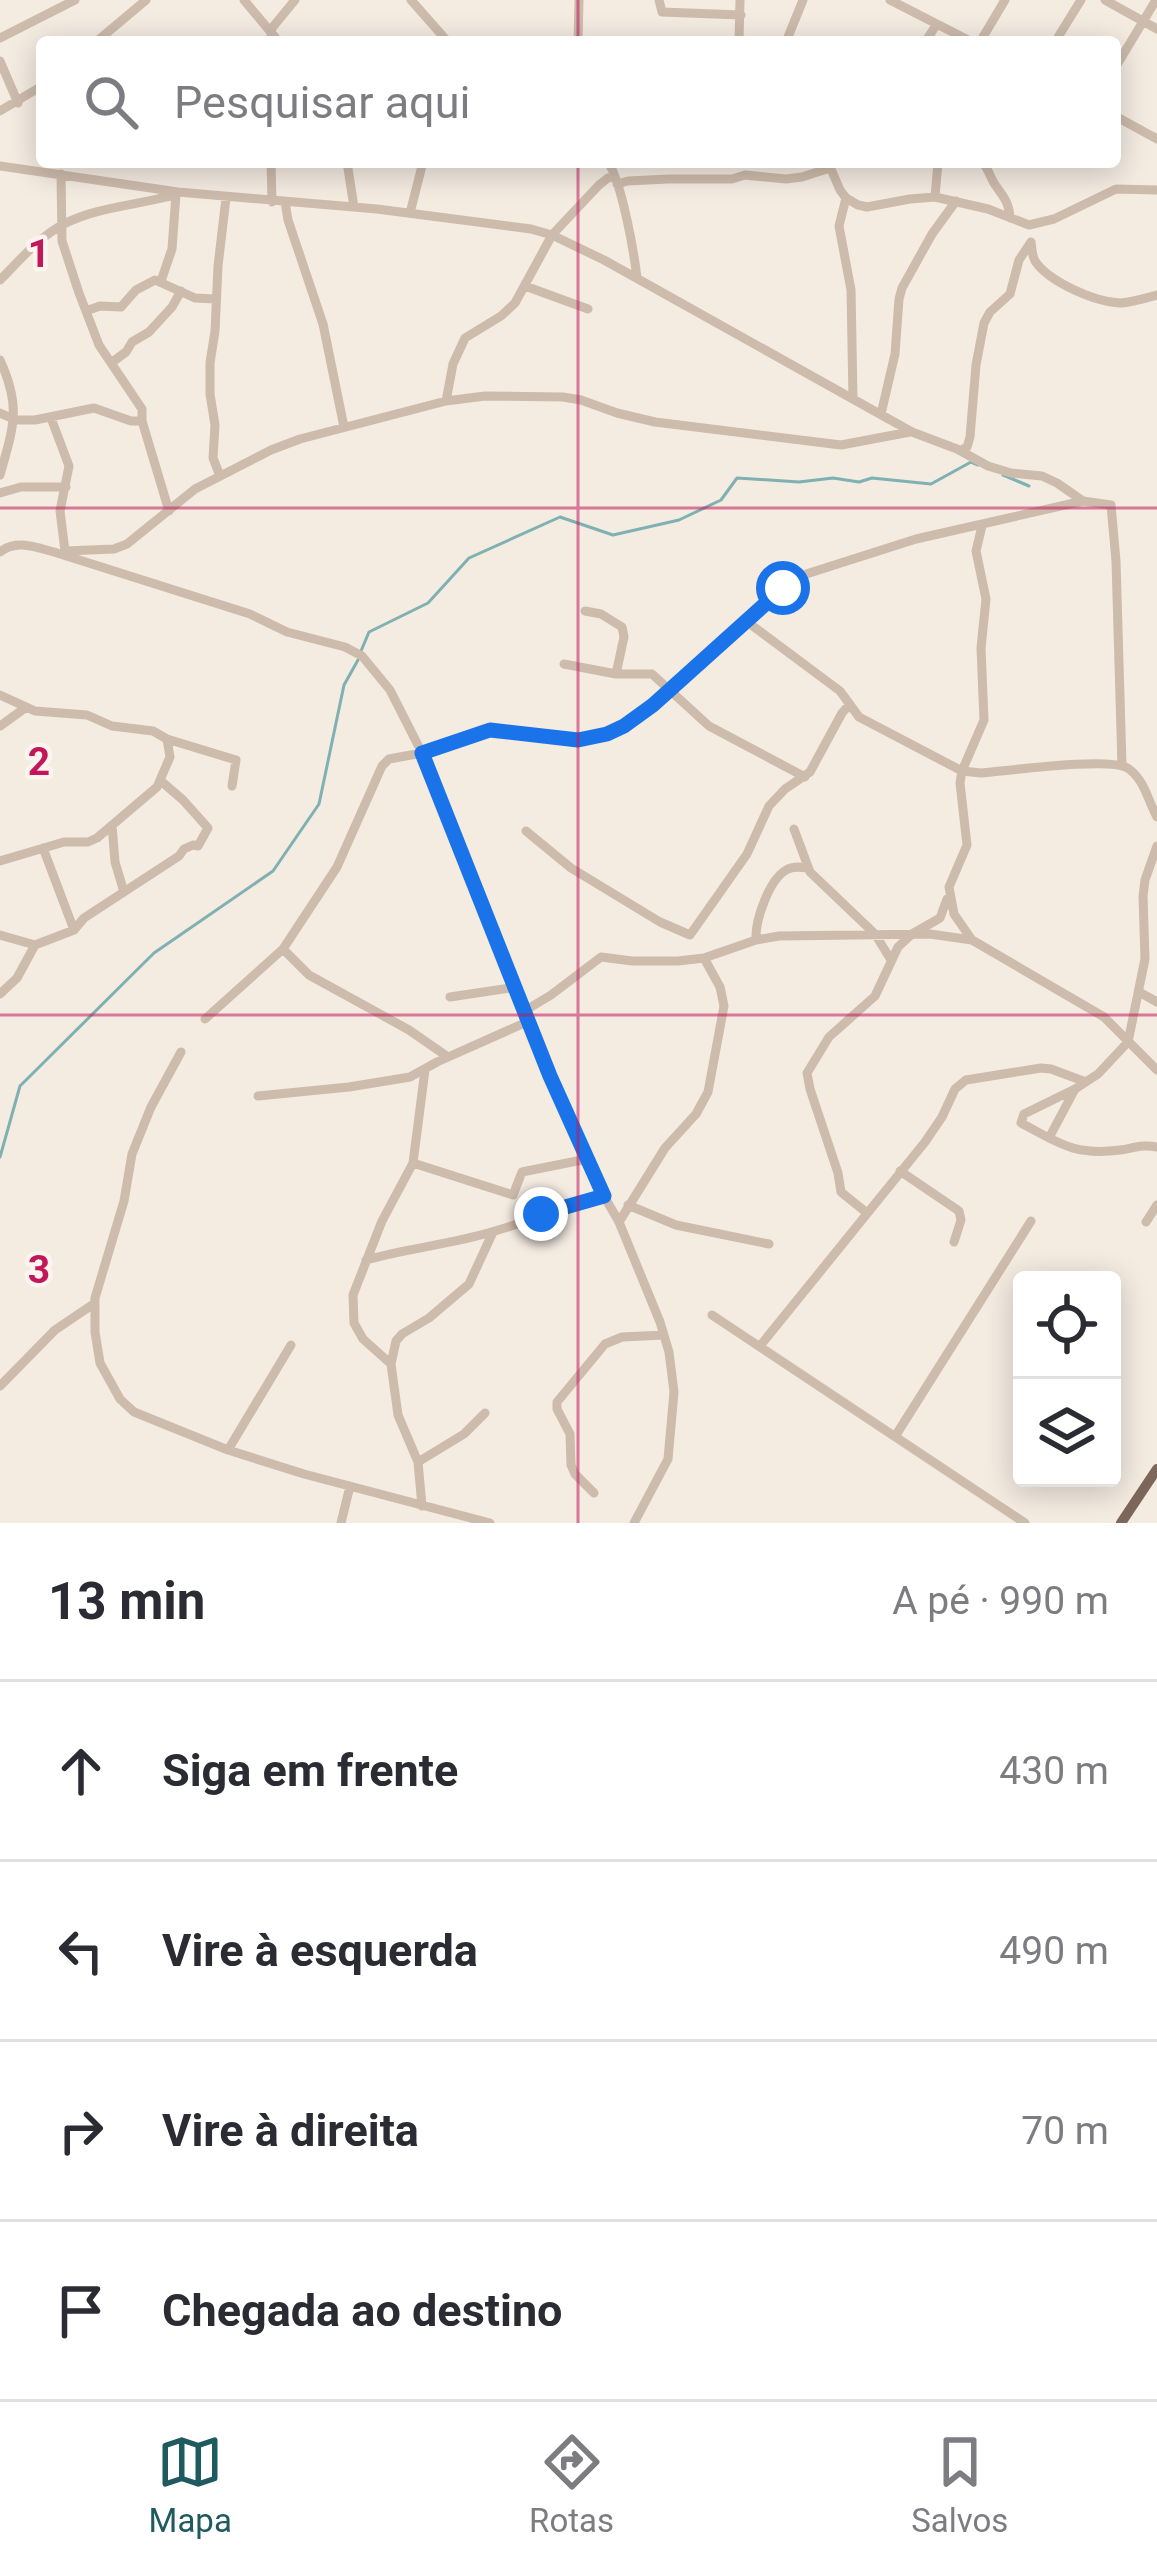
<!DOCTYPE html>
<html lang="pt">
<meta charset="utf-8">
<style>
:root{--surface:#fff;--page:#f7f7f7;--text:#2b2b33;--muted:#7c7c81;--line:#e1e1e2;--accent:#1f5a5e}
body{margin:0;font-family:Roboto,sans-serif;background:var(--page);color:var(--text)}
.controls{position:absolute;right:36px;bottom:36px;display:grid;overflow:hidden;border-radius:12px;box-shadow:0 6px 30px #0003}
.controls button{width:108px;height:108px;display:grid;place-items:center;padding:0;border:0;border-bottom:3px solid var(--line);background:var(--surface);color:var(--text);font:60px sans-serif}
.stop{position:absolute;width:36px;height:36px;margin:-27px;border:9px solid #1a73e8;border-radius:50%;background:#fff}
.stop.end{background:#1a73e8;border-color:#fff;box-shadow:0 3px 12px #0008}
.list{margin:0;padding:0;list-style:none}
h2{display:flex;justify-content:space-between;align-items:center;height:156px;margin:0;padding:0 48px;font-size:51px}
h2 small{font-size:39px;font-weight:400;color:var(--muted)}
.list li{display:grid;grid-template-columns:78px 1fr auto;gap:36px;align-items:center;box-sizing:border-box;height:180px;padding:0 48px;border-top:3px solid var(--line)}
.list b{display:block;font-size:45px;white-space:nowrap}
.list em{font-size:39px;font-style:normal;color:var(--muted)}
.icon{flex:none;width:66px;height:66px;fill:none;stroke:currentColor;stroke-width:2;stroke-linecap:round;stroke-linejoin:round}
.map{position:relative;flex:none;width:1157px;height:1523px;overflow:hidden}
.search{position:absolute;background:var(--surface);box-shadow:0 6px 30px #0003;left:36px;right:36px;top:36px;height:132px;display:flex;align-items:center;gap:30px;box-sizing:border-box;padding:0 42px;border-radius:12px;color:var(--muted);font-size:45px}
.sheet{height:876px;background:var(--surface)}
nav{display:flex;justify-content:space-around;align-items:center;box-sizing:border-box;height:168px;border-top:3px solid var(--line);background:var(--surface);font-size:33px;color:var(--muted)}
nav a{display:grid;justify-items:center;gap:6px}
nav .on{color:var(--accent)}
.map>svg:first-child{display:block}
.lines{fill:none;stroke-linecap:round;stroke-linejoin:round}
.stream{stroke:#7fb0b2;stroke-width:3}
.minor{stroke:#cdbbac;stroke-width:9}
.major{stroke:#7d675c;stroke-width:10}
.route{stroke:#1a73e8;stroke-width:15}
.grid{fill:none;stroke:#c2185b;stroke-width:3;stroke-opacity:0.55}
.grid-label{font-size:39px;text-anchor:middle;font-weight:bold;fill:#c2185b;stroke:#fbf5ee;stroke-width:9;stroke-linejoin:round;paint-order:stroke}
</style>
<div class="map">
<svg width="1157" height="1523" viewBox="0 0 1157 1523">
<rect width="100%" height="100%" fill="#f4ebe1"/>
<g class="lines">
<!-- stream -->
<path class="stream" d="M1003,475L1029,486
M361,651L369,632L428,603L469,558L560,517L613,535L679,520L721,500L737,478L799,482L833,478L859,482L872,478L931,484L971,462L978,465
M0,1157L20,1086L154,953L273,871L319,804L344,685L358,660"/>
<!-- minor -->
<path class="minor" d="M244,0L279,42
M411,0L448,42
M659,0L662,12L741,15
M890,0L972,42
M1105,0L1157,29
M0,38L75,0
M96,42L146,0
M270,42L272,28L295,0
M578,42L579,0
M739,42L740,0
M786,42L803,0
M925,42L937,24
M980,42L1005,0
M1055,42L1081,0
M0,61L18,103
M1115,68L1156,0
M0,111L42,86
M1115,116L1157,139
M271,162L272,202
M347,162L354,207
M608,162C622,183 634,252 637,278
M828,162L840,190L846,198L858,205L867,207L910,199L935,197L988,209L1029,225L1054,219L1116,189L1157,190
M982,162C989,169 990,178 996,186C1004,198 1009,202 1010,218
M0,166L178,192L377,209L531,229L552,235L604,260L912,432L957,449L988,466L1011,473L1042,476L1057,483L1083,501L1111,505L1116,561L1122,765
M61,174L62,241L79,293L99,345L142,409V421L169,511
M617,184L628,181L668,179H732L745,175L786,179L802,177L830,168
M935,197L938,162
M846,198L839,226L851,290L853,398
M285,202L288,220L323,324L344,427
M410,213L423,162
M1031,242C1032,249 1032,256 1035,261C1049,282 1095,302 1120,303C1132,303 1145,298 1157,295
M0,280C20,260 39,237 64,224C97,207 138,205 174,195
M161,281L172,249L176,194
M525,286L588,309
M86,311L100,306L121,307L136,290L155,280L195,298L215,299
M0,360C22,408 13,428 0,475
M111,363L126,352L132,342L149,332L172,307L181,291
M446,401L453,364L465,338L501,316L515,303L552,235L599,185L608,178L615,177
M0,413L16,420H35L94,408L131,421H142
M881,414L895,354L899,299L902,288L932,234L956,201
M51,418L69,466L60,511L65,551
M960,451L967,447L970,437L976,365L984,323L990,312L1010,294L1019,260L1031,242
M220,476L213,458L215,425L210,394V363L215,331L218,266L226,198
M0,493L21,487H66
M982,526L976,551L986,599L981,648L984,720L962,771L960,783L967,845L949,887L954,914L972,940L1104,1017L1157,1070
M65,551L114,549L127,544L195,489L271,450L300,439L446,401L485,396L563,397L581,400L617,413L655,422L841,445L910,432
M0,552C16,539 35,547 54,552L250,614L287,632L345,647L362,656L390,690L422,753L550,1075L604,1196L619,1222L660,1322L669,1352L674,1392L668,1459L634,1523
M585,611L601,614L622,627L624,637L616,674
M746,621L840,691L859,717L962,771L981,773C1007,771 1113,756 1129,769C1145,781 1148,801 1157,817
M564,664L616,674H652L709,726L805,777
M0,695L35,711L87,715L112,726L153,731L167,739L170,757L157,787L97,838L88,842H64L0,861
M0,726L25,708
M167,739L236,760L232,786
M112,825L115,862L124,892
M794,829L810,872L875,934L891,960
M526,831L571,868L660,922L690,935L747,854L769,806L785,789L810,772L842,713L850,704
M43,848L74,930
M0,935L35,945L74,930L84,918L179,856L184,849L193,845L198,846L208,828L183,800L161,781
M756,940C755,921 769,878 788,869C795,866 800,867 807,868
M283,949L309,975L409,1030L448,1057
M1139,992L1157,1002
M0,994L17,978L35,945
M450,997L517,987
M526,1010L551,995L601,957L632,961H678L704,958L756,940L779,936L930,934L972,940
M205,1019L283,949L337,867L382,766L389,759L422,753L490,730L578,740L607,734L624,726L653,705L772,596L800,576L916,539L1083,501
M181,1052L151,1107L132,1154L124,1201L95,1298V1332L100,1363L120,1399L134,1412L228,1450L304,1474L490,1523
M1075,1089L1024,1114L1021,1123C1059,1143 1074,1156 1120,1150C1134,1148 1142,1144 1157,1147
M258,1096L349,1087L410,1077L437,1062L529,1021
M1049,1138L1075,1089L1098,1074L1128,1042L1145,959L1143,896L1145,880L1157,846
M413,1163L513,1195L522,1172L587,1159
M900,1171L959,1211L961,1220L954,1242
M628,1205L676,1225L769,1244
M867,1213L841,1192L838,1173L810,1089L807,1073L829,1037L875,996L898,947L912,934L940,918L947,899
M619,1222L665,1148L696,1114L708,1092L724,1006L720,987L704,958
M1146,1222L1157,1205
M366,1260C408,1248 453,1244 495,1231C532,1220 567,1207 604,1196
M712,1315L1025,1523
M760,1346L925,1142L942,1117L955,1089L966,1080L1041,1068L1051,1069L1086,1082
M391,1364L363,1339L354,1323L353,1295L382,1221L413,1163L425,1070
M0,1386L55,1330L95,1303
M896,1435L1031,1221
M228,1450L291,1345
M418,1462L464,1434L485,1413
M594,1493L575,1474L571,1465L570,1434L557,1409V1402L605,1344L622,1337L664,1335
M422,1506L418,1462L398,1415L391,1364L396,1341L402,1334L429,1318L469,1284L493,1232
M341,1523L350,1486"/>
<!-- major -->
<path class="major" d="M1121,1523L1157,1469"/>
</g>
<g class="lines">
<!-- route -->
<path class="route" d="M541,1214L604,1196L550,1076L422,753L490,730L578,740L607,734L624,726L653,705L783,588"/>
</g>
<!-- grid -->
<path class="grid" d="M578,0V42M578,162V1523M0,508H1157M0,1015H1157"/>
<g class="grid-label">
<text x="39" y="267">1</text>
<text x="39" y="775">2</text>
<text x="39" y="1283">3</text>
</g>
</svg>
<div class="controls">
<button><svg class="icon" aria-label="locate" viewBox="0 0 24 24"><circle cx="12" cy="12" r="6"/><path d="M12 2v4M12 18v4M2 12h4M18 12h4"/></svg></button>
<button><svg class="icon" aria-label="layers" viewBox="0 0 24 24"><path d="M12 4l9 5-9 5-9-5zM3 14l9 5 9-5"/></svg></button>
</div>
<div class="stop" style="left:783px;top:588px"></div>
<div class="stop end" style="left:541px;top:1214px"></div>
<div class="search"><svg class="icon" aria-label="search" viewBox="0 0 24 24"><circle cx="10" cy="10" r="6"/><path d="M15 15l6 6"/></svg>Pesquisar aqui</div>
</div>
<section class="sheet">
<h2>13 min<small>A pé · 990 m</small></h2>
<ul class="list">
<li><svg class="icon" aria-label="ahead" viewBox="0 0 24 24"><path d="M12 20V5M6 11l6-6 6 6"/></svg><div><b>Siga em frente</b></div><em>430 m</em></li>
<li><svg class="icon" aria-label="left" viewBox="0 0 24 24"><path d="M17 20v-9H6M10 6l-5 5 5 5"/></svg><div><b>Vire à esquerda</b></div><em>490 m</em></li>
<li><svg class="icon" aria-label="right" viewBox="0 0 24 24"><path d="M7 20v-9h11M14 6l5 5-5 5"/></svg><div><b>Vire à direita</b></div><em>70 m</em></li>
<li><svg class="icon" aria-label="arrive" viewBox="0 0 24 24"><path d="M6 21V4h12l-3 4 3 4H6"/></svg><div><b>Chegada ao destino</b></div></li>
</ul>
</section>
<nav>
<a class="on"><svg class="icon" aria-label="map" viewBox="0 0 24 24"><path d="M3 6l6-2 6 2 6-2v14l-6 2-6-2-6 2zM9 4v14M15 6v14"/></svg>Mapa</a>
<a><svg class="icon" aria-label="directions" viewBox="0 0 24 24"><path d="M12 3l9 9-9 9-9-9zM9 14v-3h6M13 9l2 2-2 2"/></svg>Rotas</a>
<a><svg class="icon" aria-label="saved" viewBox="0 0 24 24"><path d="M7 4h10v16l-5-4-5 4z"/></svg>Salvos</a>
</nav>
